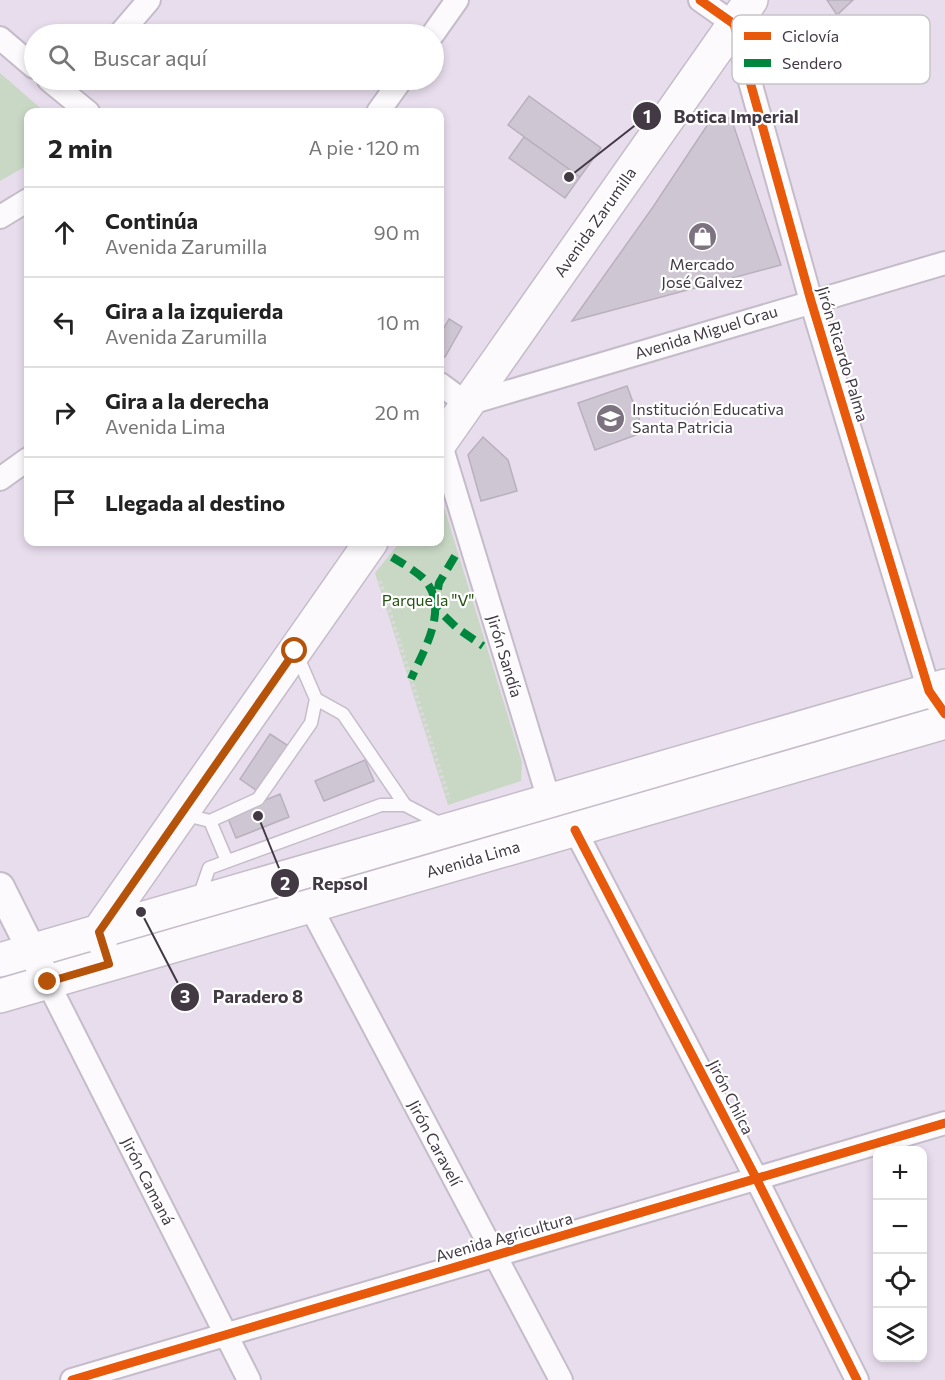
<!DOCTYPE html>
<html lang="es">
<meta charset="utf-8">
<style>
:root{--surface:#fff;--page:#f6f6f6;--text:#222;--muted:#767676;--line:#e0e0e0}
body{margin:0;font-family:Commissioner,sans-serif;background:var(--page);color:var(--text)}
.controls{position:absolute;right:18px;bottom:18px;display:grid;overflow:hidden;border-radius:12px;box-shadow:0 3px 9px #0003}
.controls button{width:54px;height:54px;display:grid;place-items:center;padding:0;border:0;border-bottom:2px solid var(--line);background:var(--surface);color:var(--text);font:30px sans-serif}
.stop{position:absolute;width:18px;height:18px;margin:-14px;border:4px solid #b45309;border-radius:50%;background:#fff}
.stop.end{background:#b45309;border-color:#fff;box-shadow:0 2px 6px #0008}
.list{margin:0;padding:0;list-style:none}
h2{display:flex;justify-content:space-between;align-items:center;height:78px;margin:0;padding:0 24px;font-size:26px}
h2 small{font-size:20px;font-weight:400;color:var(--muted)}
.list li{display:grid;grid-template-columns:39px 1fr auto;gap:18px;align-items:center;box-sizing:border-box;height:90px;padding:0 24px;border-top:2px solid var(--line)}
.list b{display:block;font-size:22px;white-space:nowrap}
.list p{margin:0;font-size:20px;white-space:nowrap;color:var(--muted)}
.list em{font-size:20px;font-style:normal;color:var(--muted)}
.icon{flex:none;width:33px;height:33px;fill:none;stroke:currentColor;stroke-width:2;stroke-linecap:round;stroke-linejoin:round}
.map{position:relative;flex:none;width:945px;height:1380px;overflow:hidden}
.search{position:absolute;background:var(--surface);box-shadow:0 3px 9px #0003;left:24px;top:24px;width:420px;height:66px;display:flex;align-items:center;gap:15px;box-sizing:border-box;padding:0 21px;border-radius:33px;color:var(--muted);font-size:22px}
.panel{position:absolute;background:var(--surface);box-shadow:0 3px 9px #0003;left:24px;top:108px;width:420px;height:438px;border-radius:12px}
.map>svg:first-child{display:block}
.green{fill:#c9d8c5}
.building{fill:#cfc6d3;stroke:#b9b0bd;stroke-width:1.5}
.lines{fill:none;stroke-linecap:round;stroke-linejoin:round}
.service-casing{stroke:#c5bcc9;stroke-width:15}
.minor-casing{stroke:#c5bcc9;stroke-width:26}
.tertiary-casing{stroke:#c5bcc9;stroke-width:32}
.secondary-casing{stroke:#c5bcc9;stroke-width:36}
.path{stroke:#dcd9dd;stroke-width:4;stroke-dasharray:3 3;stroke-linecap:butt}
.service{stroke:#fcfafc;stroke-width:12}
.minor{stroke:#fcfafc;stroke-width:22}
.tertiary{stroke:#fcfafc;stroke-width:28}
.secondary{stroke:#fcfafc;stroke-width:33}
.quiet{stroke:#00873e;stroke-width:8;stroke-dasharray:15 8;stroke-linecap:butt}
.cycleway-casing{stroke:#fff;stroke-width:13}
.cycleway{stroke:#e8590c;stroke-width:9}
.route{stroke:#b45309;stroke-width:8}
.labels{text-anchor:middle;stroke-width:4.5;stroke-linejoin:round;paint-order:stroke}
.street-label{font-size:16px;fill:#423945;stroke:#fff}
.poi-label{font-size:16px;fill:#423945;stroke:#fff}
.park-label{font-size:16px;fill:#245212;stroke:#fff}
.key{fill:#fff;stroke:#c6c4c7;stroke-width:1.5}
.key-label{font-size:16px;fill:#423945}
.leader{fill:none;stroke:#423945;stroke-width:2}
.callout-dot{fill:#423945;stroke:#fff;stroke-width:2}
.mark-label{font-size:18px;text-anchor:middle;font-weight:bold;fill:#fff}
.callout-label{font-size:18px;text-anchor:middle;font-weight:bold;fill:#423945;stroke:#fff;stroke-width:4.5;stroke-linejoin:round;paint-order:stroke}
</style>
<div class="map">
<svg width="945" height="1380" viewBox="0 0 945 1380">
<rect width="100%" height="100%" fill="#e8dded"/>
<!-- green -->
<path class="green" d="M0,73L45,112H28V165L0,181Z
M440,494L522,762L521,781L448,805L375,573L400,542H440Z"/>
<!-- building -->
<path class="building" d="M827,0H853L837,15Z
M529,96L601,148L580,177L508,125Z
M712,118H731L781,265L572,321L653,207Z
M524,137L580,177L565,198L509,158Z
M449,319L462,327L445,357L440,354V335Z
M627,386L644,432L595,450L578,403Z
M483,437L508,460L517,491L481,501L468,455Z
M270,734L290,747L260,793L240,779Z
M365,760L374,781L324,801L315,781Z
M280,794L289,817L236,838L227,816Z"/>
<g class="lines">
<defs>
<path id="service" d="M316,699L343,714L405,805
M182,814L210,821L258,799L311,723L316,699L297,655
M210,821L227,861
M199,897L209,868L381,805H405L445,826"/>
<path id="minor" d="M700,0L734,24L811,301L929,691L936,701
M120,34L149,0
M433,34L457,0
M0,38L34,67
M49,80L88,112
M378,112L401,80
M0,217L28,200
M440,384L467,404L945,263
M440,442L549,800
M0,479L28,459
M575,830L756,1178L857,1380
M310,906L561,1380
M48,983L249,1380
M72,1380L945,1123"/>
<path id="tertiary" d="M0,887L48,983"/>
<path id="secondary" d="M440,443L751,0
M101,939L99,931L371,542
M0,960L945,686
M0,996L945,722"/>
</defs>
<!-- service casing -->
<use href="#service" class="service-casing"/>
<!-- minor casing -->
<use href="#minor" class="minor-casing"/>
<!-- tertiary casing -->
<use href="#tertiary" class="tertiary-casing"/>
<!-- secondary casing -->
<use href="#secondary" class="secondary-casing"/>
<!-- path -->
<path class="path" d="M380,581L449,799"/>
<!-- service -->
<use href="#service" class="service"/>
<!-- minor -->
<use href="#minor" class="minor"/>
<!-- tertiary -->
<use href="#tertiary" class="tertiary"/>
<!-- secondary -->
<use href="#secondary" class="secondary"/>
<!-- quiet -->
<path class="quiet" d="M455,556L439,583L435,607L457,628L483,646
M392,557C402,563 414,570 423,578C451,607 424,649 411,679"/>
<defs>
<path id="cycleway" d="M700,0L734,24L811,301L929,691L945,714
M575,830L756,1178L857,1380
M72,1380L945,1123"/>
</defs>
<!-- cycleway casing -->
<use href="#cycleway" class="cycleway-casing"/>
<!-- cycleway -->
<use href="#cycleway" class="cycleway"/>
</g>
<g class="lines">
<!-- route -->
<path class="route" d="M48,982L109,964L99,932L295,651"/>
</g>
<!-- icons -->
<defs>
<symbol id="shop-disc" viewBox="-11 -11 22 22"><circle r="9.5" fill="#7c7280" stroke="#fff"/><path d="M-5-2.5h2.3a2.7 3.5 0 0 1 5.4 0H5L5.5 6h-11ZM-1.5-2.5h3a1.5 2.3 0 0 0-3 0Z" fill="#fff"/></symbol>
<symbol id="school-disc" viewBox="-11 -11 22 22"><circle r="9.5" fill="#7c7280" stroke="#fff"/><path d="M0-5L7-2L0 1L-7-2ZM-4 1L0 2.5L4 1V4Q0 6-4 4Z" fill="#fff"/></symbol>
</defs>
<g fill-rule="evenodd">
<use href="#shop-disc" x="686" y="220" width="33" height="33"/>
<use href="#school-disc" x="594" y="402" width="33" height="33"/>
</g>
<g class="labels">
<!-- street labels -->
<g class="street-label">
<text transform="translate(595 222) rotate(-55)" y="6">Avenida Zarumilla</text>
<text transform="translate(706 332) rotate(-17)" y="6">Avenida Miguel Grau</text>
<text transform="translate(843 354) rotate(73)" y="6">Jirón Ricardo Palma</text>
<text transform="translate(505 656) rotate(73)" y="6">Jirón Sandía</text>
<text transform="translate(473 859) rotate(-16)" y="6">Avenida Lima</text>
<text transform="translate(731 1097) rotate(63)" y="6">Jirón Chilca</text>
<text transform="translate(435 1143) rotate(62)" y="6">Jirón Caravelí</text>
<text transform="translate(148 1181) rotate(63)" y="6">Jirón Camaná</text>
<text transform="translate(504 1237) rotate(-16)" y="6">Avenida Agricultura</text>
</g>
<!-- poi labels -->
<g class="poi-label">
<text x="702" y="270">Mercado<tspan x="702" dy="18">José Galvez</tspan></text>
<text x="632" y="415" text-anchor="start">Institución Educativa<tspan x="632" dy="18">Santa Patricia</tspan></text>
</g>
<!-- park labels -->
<g class="park-label">
<text x="428" y="606">Parque la "V"</text>
</g>
</g>
<!-- legend -->
<rect x="732" y="15" width="198" height="69" rx="9" class="key"/>
<rect x="744" y="32" width="27" height="8" fill="#e8590c"/>
<rect x="744" y="59" width="27" height="8" fill="#00873e"/>
<g class="key-label">
<text x="782" y="42">Ciclovía</text>
<text x="782" y="69">Sendero</text>
</g>
<!-- callouts -->
<path class="leader" d="M569 177L647 116M258 816L285 883M141 912L185 997"/>
<g class="callout-dot">
<circle cx="569" cy="177" r="6"/>
<circle cx="258" cy="816" r="6"/>
<circle cx="141" cy="912" r="6"/>
<circle cx="647" cy="116" r="15"/>
<circle cx="285" cy="883" r="15"/>
<circle cx="185" cy="997" r="15"/>
</g>
<g class="mark-label">
<text x="647" y="123">1</text>
<text x="285" y="890">2</text>
<text x="185" y="1003">3</text>
</g>
<g class="callout-label">
<text x="736" y="123">Botica Imperial</text>
<text x="340" y="890">Repsol</text>
<text x="258" y="1003">Paradero 8</text>
</g>
</svg>
<div class="controls">
<button>+</button>
<button>−</button>
<button><svg class="icon" aria-label="locate" viewBox="0 0 24 24"><circle cx="12" cy="12" r="6"/><path d="M12 2v4M12 18v4M2 12h4M18 12h4"/></svg></button>
<button><svg class="icon" aria-label="layers" viewBox="0 0 24 24"><path d="M12 4l9 5-9 5-9-5zM3 14l9 5 9-5"/></svg></button>
</div>
<div class="stop" style="left:295px;top:651px"></div>
<div class="stop end" style="left:48px;top:982px"></div>
<div class="search"><svg class="icon" aria-label="search" viewBox="0 0 24 24"><circle cx="10" cy="10" r="6"/><path d="M15 15l6 6"/></svg>Buscar aquí</div>
<section class="panel">
<h2>2 min<small>A pie · 120 m</small></h2>
<ul class="list">
<li><svg class="icon" aria-label="ahead" viewBox="0 0 24 24"><path d="M12 20V5M6 11l6-6 6 6"/></svg><div><b>Continúa</b><p>Avenida Zarumilla</p></div><em>90 m</em></li>
<li><svg class="icon" aria-label="left" viewBox="0 0 24 24"><path d="M17 20v-9H6M10 6l-5 5 5 5"/></svg><div><b>Gira a la izquierda</b><p>Avenida Zarumilla</p></div><em>10 m</em></li>
<li><svg class="icon" aria-label="right" viewBox="0 0 24 24"><path d="M7 20v-9h11M14 6l5 5-5 5"/></svg><div><b>Gira a la derecha</b><p>Avenida Lima</p></div><em>20 m</em></li>
<li><svg class="icon" aria-label="arrive" viewBox="0 0 24 24"><path d="M6 21V4h12l-3 4 3 4H6"/></svg><div><b>Llegada al destino</b></div></li>
</ul>
</section>
</div>
